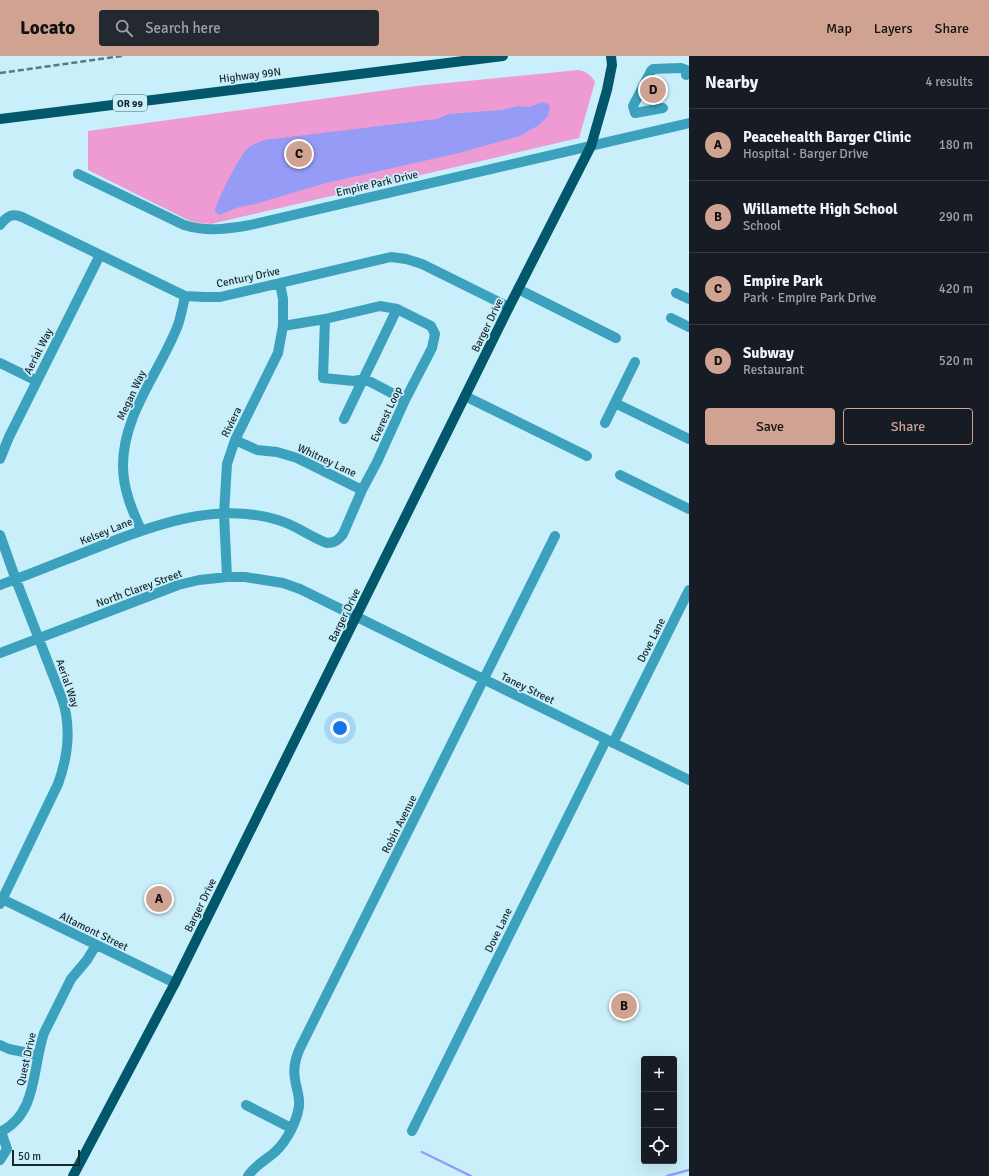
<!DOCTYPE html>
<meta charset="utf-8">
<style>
:root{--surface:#171b24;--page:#242831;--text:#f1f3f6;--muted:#9ea1a6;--line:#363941;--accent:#cfa292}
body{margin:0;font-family:Signika,sans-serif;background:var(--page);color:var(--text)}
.controls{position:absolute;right:12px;bottom:12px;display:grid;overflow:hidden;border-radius:4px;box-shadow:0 4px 16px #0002}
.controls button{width:36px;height:36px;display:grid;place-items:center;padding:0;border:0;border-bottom:1px solid var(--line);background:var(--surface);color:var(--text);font:20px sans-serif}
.scale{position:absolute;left:12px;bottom:10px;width:68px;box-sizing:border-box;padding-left:4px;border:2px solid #16282e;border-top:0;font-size:11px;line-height:14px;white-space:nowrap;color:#16282e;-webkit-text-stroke:3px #c9effb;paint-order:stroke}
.you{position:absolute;left:340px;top:672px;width:14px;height:14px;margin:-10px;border:3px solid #fff;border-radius:50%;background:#1a73e8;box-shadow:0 0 0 6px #1a73e833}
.badge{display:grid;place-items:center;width:26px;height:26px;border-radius:50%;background:var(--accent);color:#111;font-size:13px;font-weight:700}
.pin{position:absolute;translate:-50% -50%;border:2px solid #fff;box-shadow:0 1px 4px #0006}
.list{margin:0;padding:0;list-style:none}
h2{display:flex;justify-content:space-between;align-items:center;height:52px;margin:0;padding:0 16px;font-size:17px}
h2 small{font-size:13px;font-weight:400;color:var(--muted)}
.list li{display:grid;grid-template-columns:26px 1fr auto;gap:12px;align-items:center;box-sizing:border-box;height:72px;padding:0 16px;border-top:1px solid var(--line)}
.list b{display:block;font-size:15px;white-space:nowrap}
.list p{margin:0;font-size:13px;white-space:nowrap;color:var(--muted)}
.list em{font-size:13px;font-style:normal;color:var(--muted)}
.actions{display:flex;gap:8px;padding:12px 16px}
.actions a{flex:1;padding:9px 0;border:1px solid var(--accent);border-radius:4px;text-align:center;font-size:14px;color:var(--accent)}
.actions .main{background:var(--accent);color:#111}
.icon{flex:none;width:22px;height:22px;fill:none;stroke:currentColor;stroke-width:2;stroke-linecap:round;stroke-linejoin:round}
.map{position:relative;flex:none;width:689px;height:1120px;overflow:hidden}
header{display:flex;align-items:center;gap:24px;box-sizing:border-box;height:56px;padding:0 20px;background:var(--accent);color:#111}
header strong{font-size:19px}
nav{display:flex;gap:22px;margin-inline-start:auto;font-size:14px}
.search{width:280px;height:36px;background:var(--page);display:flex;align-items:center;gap:10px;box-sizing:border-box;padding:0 14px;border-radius:4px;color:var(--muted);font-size:15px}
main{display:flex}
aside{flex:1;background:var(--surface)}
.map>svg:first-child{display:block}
.green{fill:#ef9bd3}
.water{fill:#969bf6}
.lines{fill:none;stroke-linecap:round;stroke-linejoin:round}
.stream{stroke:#969bf6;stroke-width:2.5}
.minor{stroke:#3ba1bd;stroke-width:10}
.major{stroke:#03576b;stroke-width:10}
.rail{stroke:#5e7880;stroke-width:2.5;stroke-dasharray:6 3;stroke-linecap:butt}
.labels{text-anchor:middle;stroke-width:3.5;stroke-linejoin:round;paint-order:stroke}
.shield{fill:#c9effb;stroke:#4c646c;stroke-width:1}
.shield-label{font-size:10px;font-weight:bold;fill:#16282e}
.street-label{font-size:11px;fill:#16282e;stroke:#c9effb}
</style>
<header>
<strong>Locato</strong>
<div class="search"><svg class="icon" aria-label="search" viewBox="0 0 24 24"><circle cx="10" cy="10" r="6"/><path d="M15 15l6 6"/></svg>Search here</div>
<nav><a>Map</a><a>Layers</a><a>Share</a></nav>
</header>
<main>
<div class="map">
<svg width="689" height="1120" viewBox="0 0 689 1120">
<rect width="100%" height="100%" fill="#c9effb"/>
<!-- green -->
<path class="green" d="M578,14C586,15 591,19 595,26L579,82L211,168L200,167L190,165L88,114V75L416,30Z"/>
<!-- water -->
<path class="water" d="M542,46L548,48L550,51L548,60L539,69L520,80L459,97L326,127L255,148L239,151L219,159L215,155C216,146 240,99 247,93C251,89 258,87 264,84L437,63L448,58L501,54L518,50L529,51Z"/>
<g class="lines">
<!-- stream -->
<path class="stream" d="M422,1096L471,1120
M667,1120L689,1114"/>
<!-- minor -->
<path class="minor" d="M663,52L635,57L633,50L651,15L653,13L681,12L686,14V19
M78,118L184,169C207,176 227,173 250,169L689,67
M0,169C7,160 12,157 22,161L185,240L204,241H220L391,201L406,203L422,208L509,251
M518,233L616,282
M676,237L689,243
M671,262L689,271
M325,263L323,322L354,325L365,323L405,344
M0,307L37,325
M465,340L587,400
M615,347L689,383
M344,363L397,253
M605,367L635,306
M235,384L257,394L277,396L297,402L362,434
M0,403L9,381L100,199
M620,419L689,453
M141,474C132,454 123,433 123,410C123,357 160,316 178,269C181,260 183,250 185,240
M0,479L16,524L61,640C63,645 65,652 66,658C70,681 66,706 58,728L0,848
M227,521L224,458L227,408L235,384L278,297L283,270V243L280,227
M0,529C31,518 62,505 93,493C150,470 216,445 278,464C296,469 310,481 327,487C335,487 338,484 343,478L362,434L377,406L405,344L432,292L435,278L431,270L397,253L380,250L325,263L283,270
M0,597L178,529L199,524L227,521H245L283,527L300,533L689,724
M613,687L689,534
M2,843L175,927
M0,989L9,993L38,999
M246,1049L291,1072
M412,1075L606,684
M0,1076C38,1058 32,1012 44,977L71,923L87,904L96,889
M0,1104L7,1093L1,1075
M248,1120C255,1109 266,1104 275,1096C287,1085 297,1065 299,1050C300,1040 296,1032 295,1023C293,1012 296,1000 301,990L555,480"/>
<!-- major -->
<path class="major" d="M0,63L503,0
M73,1120L175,927L509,251L591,90L607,34L612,9L611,0"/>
<!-- rail -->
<path class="rail" d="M0,17L122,0"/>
</g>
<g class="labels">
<!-- shield labels -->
<rect class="shield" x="113" y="39" width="34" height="16" rx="3"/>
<g class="shield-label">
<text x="130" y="51">OR 99</text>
</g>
<!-- street labels -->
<g class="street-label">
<text transform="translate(250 19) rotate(-7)" y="4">Highway 99N</text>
<text transform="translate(377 127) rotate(-13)" y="4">Empire Park Drive</text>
<text transform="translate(248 221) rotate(-12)" y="4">Century Drive</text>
<text transform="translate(487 269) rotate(-64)" y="4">Barger Drive</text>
<text transform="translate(38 295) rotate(-63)" y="4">Aerial Way</text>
<text transform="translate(131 339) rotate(-65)" y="4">Megan Way</text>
<text transform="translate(386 358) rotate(-65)" y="4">Everest Loop</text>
<text transform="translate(231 366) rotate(-64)" y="4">Riviera</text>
<text transform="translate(327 404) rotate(25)" y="4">Whitney Lane</text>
<text transform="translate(106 475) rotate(-22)" y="4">Kelsey Lane</text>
<text transform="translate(139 532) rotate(-20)" y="4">North Clarey Street</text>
<text transform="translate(344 559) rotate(-64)" y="4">Barger Drive</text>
<text transform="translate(651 584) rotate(-63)" y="4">Dove Lane</text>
<text transform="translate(68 627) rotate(71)" y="4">Aerial Way</text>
<text transform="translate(528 632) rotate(26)" y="4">Taney Street</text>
<text transform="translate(399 768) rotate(-63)" y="4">Robin Avenue</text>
<text transform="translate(200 849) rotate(-64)" y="4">Barger Drive</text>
<text transform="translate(498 874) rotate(-64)" y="4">Dove Lane</text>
<text transform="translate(94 875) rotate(26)" y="4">Altamont Street</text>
<text transform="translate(26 1003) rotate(-77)" y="4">Quest Drive</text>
</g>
</g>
</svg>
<div class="controls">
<button>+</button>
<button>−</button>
<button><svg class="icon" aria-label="locate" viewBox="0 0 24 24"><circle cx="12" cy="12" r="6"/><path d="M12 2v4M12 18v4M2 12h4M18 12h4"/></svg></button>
</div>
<div class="scale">50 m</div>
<div class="you"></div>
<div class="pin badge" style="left:159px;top:843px">A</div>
<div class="pin badge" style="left:624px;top:950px">B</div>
<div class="pin badge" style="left:299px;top:98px">C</div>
<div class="pin badge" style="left:653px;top:34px">D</div>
</div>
<aside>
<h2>Nearby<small>4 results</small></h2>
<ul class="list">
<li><span class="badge">A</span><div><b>Peacehealth Barger Clinic</b><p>Hospital · Barger Drive</p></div><em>180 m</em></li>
<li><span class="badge">B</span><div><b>Willamette High School</b><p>School</p></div><em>290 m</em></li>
<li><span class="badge">C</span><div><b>Empire Park</b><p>Park · Empire Park Drive</p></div><em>420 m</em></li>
<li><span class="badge">D</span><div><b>Subway</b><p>Restaurant</p></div><em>520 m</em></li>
</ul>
<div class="actions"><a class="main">Save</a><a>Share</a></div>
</aside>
</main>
